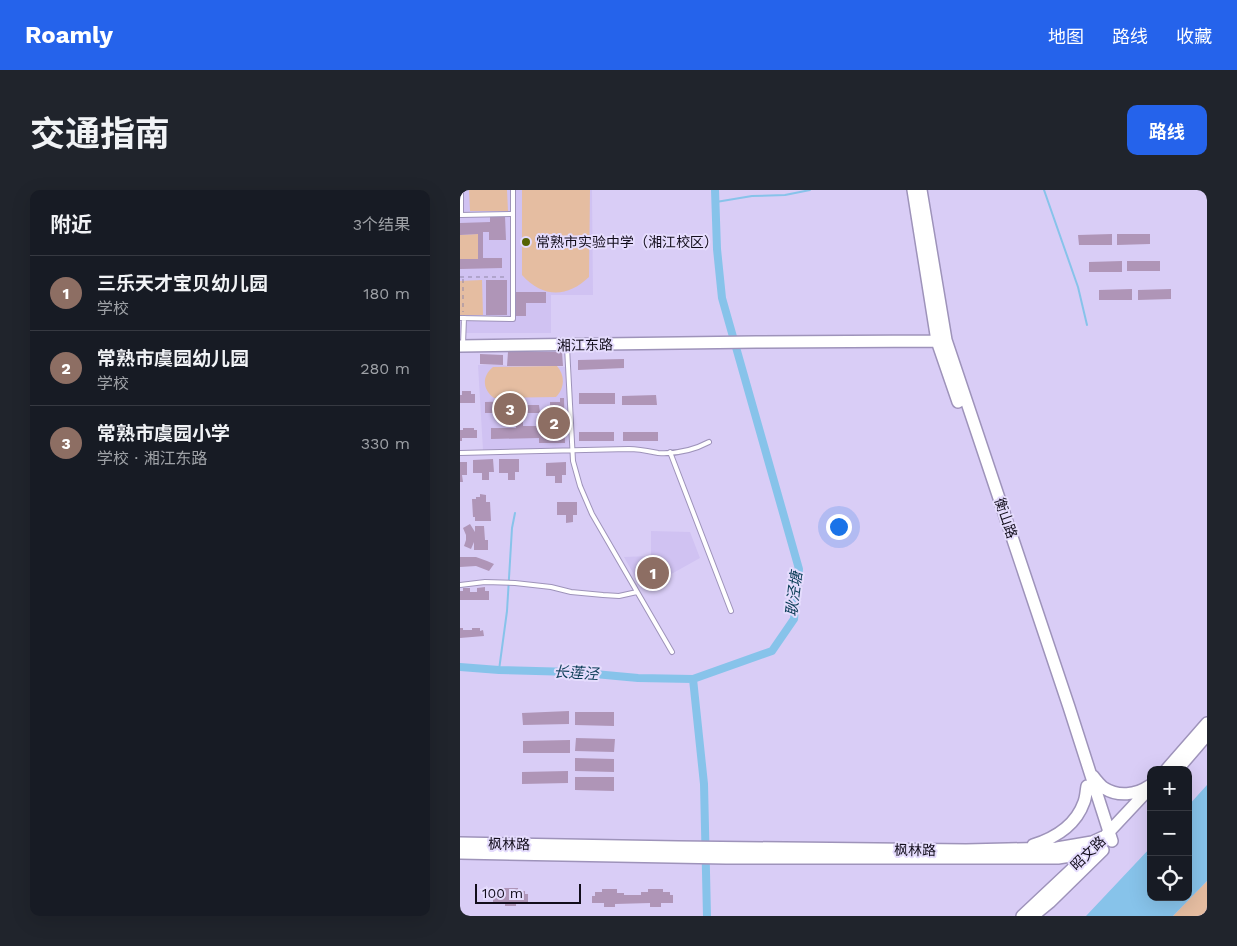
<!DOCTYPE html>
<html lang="zh">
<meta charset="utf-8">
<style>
:root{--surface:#171b24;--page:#20242c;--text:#f1f3f6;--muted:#9ea1a6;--line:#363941;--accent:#2563eb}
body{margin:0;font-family:"Work Sans","Noto Sans SC",sans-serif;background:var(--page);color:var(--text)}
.controls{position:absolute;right:15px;bottom:15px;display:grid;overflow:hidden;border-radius:10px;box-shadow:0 5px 20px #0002}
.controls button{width:45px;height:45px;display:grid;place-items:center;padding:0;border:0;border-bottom:1px solid var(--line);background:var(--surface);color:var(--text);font:25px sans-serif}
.scale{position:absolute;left:15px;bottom:12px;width:106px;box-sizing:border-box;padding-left:5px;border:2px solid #120d1b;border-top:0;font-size:14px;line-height:18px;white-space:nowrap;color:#120d1b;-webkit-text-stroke:4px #e5dcfd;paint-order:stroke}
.you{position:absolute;left:378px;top:336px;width:18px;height:18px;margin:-12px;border:4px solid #fff;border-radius:50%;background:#1a73e8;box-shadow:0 0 0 8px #1a73e833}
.badge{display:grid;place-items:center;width:32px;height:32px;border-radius:50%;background:var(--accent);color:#fff;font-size:16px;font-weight:700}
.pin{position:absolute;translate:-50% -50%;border:2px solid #fff;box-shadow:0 1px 5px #0006}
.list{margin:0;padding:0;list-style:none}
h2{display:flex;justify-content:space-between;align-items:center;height:65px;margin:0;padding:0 20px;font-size:21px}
h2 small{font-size:16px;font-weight:400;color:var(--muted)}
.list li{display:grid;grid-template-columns:32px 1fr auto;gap:15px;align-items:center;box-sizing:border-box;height:75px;padding:0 20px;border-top:1px solid var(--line)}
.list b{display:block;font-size:19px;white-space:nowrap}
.list p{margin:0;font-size:16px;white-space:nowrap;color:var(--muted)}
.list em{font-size:16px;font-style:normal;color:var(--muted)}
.icon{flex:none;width:28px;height:28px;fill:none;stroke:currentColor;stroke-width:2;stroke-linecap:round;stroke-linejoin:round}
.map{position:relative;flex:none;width:747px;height:726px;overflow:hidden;border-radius:10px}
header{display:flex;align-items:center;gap:30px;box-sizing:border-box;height:70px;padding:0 25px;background:var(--accent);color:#fff}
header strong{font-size:24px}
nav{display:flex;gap:28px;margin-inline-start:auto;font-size:18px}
.intro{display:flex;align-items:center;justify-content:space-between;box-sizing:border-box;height:120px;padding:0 30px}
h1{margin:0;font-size:35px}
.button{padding:12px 22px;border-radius:10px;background:var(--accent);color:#fff;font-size:18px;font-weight:700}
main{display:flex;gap:30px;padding:0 30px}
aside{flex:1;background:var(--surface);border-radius:10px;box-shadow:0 5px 20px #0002}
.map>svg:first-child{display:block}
.built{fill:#d0c2f2}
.green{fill:#e5bda1}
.water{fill:#87c3ea}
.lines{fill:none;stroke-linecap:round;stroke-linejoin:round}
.stream{stroke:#87c3ea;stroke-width:2}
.canal{stroke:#87c3ea;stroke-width:8}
.building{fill:#af95b7}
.lane-casing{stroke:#9e93ba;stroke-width:6}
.secondary-casing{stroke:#9e93ba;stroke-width:14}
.path{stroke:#9187a7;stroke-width:1;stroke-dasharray:4 4;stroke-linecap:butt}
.lane{stroke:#fff;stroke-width:4}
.secondary{stroke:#fff;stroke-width:11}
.poi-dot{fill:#566304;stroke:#e5dcfd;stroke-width:2}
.labels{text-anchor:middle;stroke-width:4;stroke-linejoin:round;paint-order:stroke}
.poi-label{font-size:14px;fill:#120d1b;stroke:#e5dcfd;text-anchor:start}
.street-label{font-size:14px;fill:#120d1b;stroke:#e5dcfd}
.water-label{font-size:15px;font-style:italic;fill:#0c3d57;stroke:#e5dcfd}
</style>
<header>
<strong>Roamly</strong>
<nav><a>地图</a><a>路线</a><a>收藏</a></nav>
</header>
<div class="intro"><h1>交通指南</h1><a class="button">路线</a></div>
<main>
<aside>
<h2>附近<small>3个结果</small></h2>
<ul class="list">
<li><span class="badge" style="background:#8d6e63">1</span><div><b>三乐天才宝贝幼儿园</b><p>学校</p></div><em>180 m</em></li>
<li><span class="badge" style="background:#8d6e63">2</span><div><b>常熟市虞园幼儿园</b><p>学校</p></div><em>280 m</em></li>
<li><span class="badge" style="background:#8d6e63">3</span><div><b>常熟市虞园小学</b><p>学校 · 湘江东路</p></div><em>330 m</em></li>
</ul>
</aside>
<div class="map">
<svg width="747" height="726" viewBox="0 0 747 726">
<rect width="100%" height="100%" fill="#d9cdf6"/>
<!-- built -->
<path class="built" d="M0,0H132L133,105H91V143H0Z
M18,175H43L48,176L107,177L109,258L23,260Z
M191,341L230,342L240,368L188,397H181L164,367L191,366Z"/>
<!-- green -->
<path class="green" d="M9,0H47L48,21H10Z
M62,0H130L129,87C107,108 83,108 62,85Z
M18,44V69H0V45Z
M22,90L23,125H0V91Z
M97,176C105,185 105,198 96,207L34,208C22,199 22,186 33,177Z
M747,691V726H713Z"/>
<!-- water -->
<path class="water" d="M747,595V691L713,726H626L691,657V707H728V616Z"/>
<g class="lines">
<!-- stream -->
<path class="stream" d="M584,0L618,97L627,135
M256,12L292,6L325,5L350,0
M39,480L47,421L52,338L55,323"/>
<!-- canal -->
<path class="canal" d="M0,477L39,480L113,482L178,488L233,489
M247,726L244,594L233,489L312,461L334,429L339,379L262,108L257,59L255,0"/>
</g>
<!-- building -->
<path class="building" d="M30,26H45L46,50H29V42H23V68H42V78L0,79V69H18V44L0,45V33L30,32Z
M652,44V55H619L618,45Z
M657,44H690V54L657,55Z
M662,71V82H629V72Z
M667,71H700V81H667Z
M26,90H47V125H26Z
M672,99V110H639V100Z
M711,99V109L678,110V100Z
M55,102H86V113H66V126H55Z
M48,162H102L103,176H47Z
M20,164L43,165V175L20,174Z
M164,169V178L118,180V170Z
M2,201H11V204H15V213H0V205H2Z
M119,203H155V214H119Z
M196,205L197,215H162V206Z
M100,208H104L105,253H79V248L31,249V238H56L55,223H25V212L63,211V215H79L80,223H63V236H79V234H90V212H100Z
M3,238H14V240H17V248H2V251H0V240H3Z
M119,242H154V251H119Z
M163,242H198V251H163Z
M33,269L34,282H29V290H22V283H13V270Z
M39,269H59V282H55V290H48V283H39Z
M0,272H7V285H2L3,292H0Z
M106,272V285H102V293H95V286H86V273Z
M20,304L26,305V312H30L31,331H15V327H13L12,309H16V307H20Z
M97,312H117V325H113V332L106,333V325H97Z
M10,334L15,342V336H24L25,350H28V360H14V352L11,359L4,356L6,350V345L3,338Z
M0,367H16L27,371L34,374L29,381L16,376L0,377Z
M25,397V401H29V410H0V401H3V398H10V402H17V398Z
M0,438H3V440H12V438H20V441L23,440L24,446L0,448Z
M109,521V534L63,535L62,523Z
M115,522H154V536L115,535Z
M116,548L155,549L154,562L115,561Z
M110,550V563H63V551Z
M115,568L154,569V582L115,581Z
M108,581V593L62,594V582Z
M115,587H154V601L115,600Z
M43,698H58V702L65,701V704H68V713H56V716H45V712H33V704H36V701H43Z
M142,699H157V703H164V705H181V702H188V699H203V702H210V705H213V713H201V717H190V713L155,714V717H144V713H132V706H135V702H142Z"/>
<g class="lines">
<defs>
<path id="lane" d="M0,25H1V0
M1,25L53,24
M0,128L53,129V0
M3,154L4,128
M107,157L113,271L120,296L132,324L212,462
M210,262L271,421
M0,263L169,259C179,259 188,261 198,263C215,264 234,260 249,252
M0,395L25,392L55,393L91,397L111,402L143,405L159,406L177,402"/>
<path id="secondary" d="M453,0L477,151L498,212
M461,0L486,150L609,517L652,651
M0,156L296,152L477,151
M706,580L747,533
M717,580L747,545
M633,586C636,590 640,595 644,598C658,607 676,605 689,596
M646,645L691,597
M0,653L218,657L506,660L597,658L632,652L643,647
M573,655C595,648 616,635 624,612C626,607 626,601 627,596
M0,663L266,668H598L642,661
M562,726L628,664
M573,726L590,712L643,660"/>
</defs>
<!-- lane casing -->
<use href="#lane" class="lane-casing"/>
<!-- secondary casing -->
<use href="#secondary" class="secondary-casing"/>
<!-- path -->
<path class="path" d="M0,87H47
M3,89V122"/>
<!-- lane -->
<use href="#lane" class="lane"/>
<!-- secondary -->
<use href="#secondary" class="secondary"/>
</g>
<!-- markers -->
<circle class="poi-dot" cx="66" cy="52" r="5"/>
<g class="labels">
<!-- poi labels -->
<g class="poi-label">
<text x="76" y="57">常熟市实验中学（湘江校区）</text>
</g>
<!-- street labels -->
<g class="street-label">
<text transform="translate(125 155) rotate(-1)" y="5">湘江东路</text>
<text transform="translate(546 328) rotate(71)" y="5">衡山路</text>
<text transform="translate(49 654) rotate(1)" y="5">枫林路</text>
<text transform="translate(455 660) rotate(1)" y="5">枫林路</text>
<text transform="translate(628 663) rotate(-44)" y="5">昭文路</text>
</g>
<!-- water labels -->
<g class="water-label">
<text transform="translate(334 404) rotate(-83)" y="5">耿泾塘</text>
<text transform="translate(116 483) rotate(3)" y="5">长莲泾</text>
</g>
</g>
</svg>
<div class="controls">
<button>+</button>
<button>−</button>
<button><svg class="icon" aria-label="locate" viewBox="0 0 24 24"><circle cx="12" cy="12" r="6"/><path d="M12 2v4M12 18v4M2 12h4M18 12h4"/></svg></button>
</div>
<div class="scale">100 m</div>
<div class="you"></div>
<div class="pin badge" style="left:193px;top:383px;background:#8d6e63">1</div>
<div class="pin badge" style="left:94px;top:233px;background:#8d6e63">2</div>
<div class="pin badge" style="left:50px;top:219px;background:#8d6e63">3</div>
</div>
</main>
